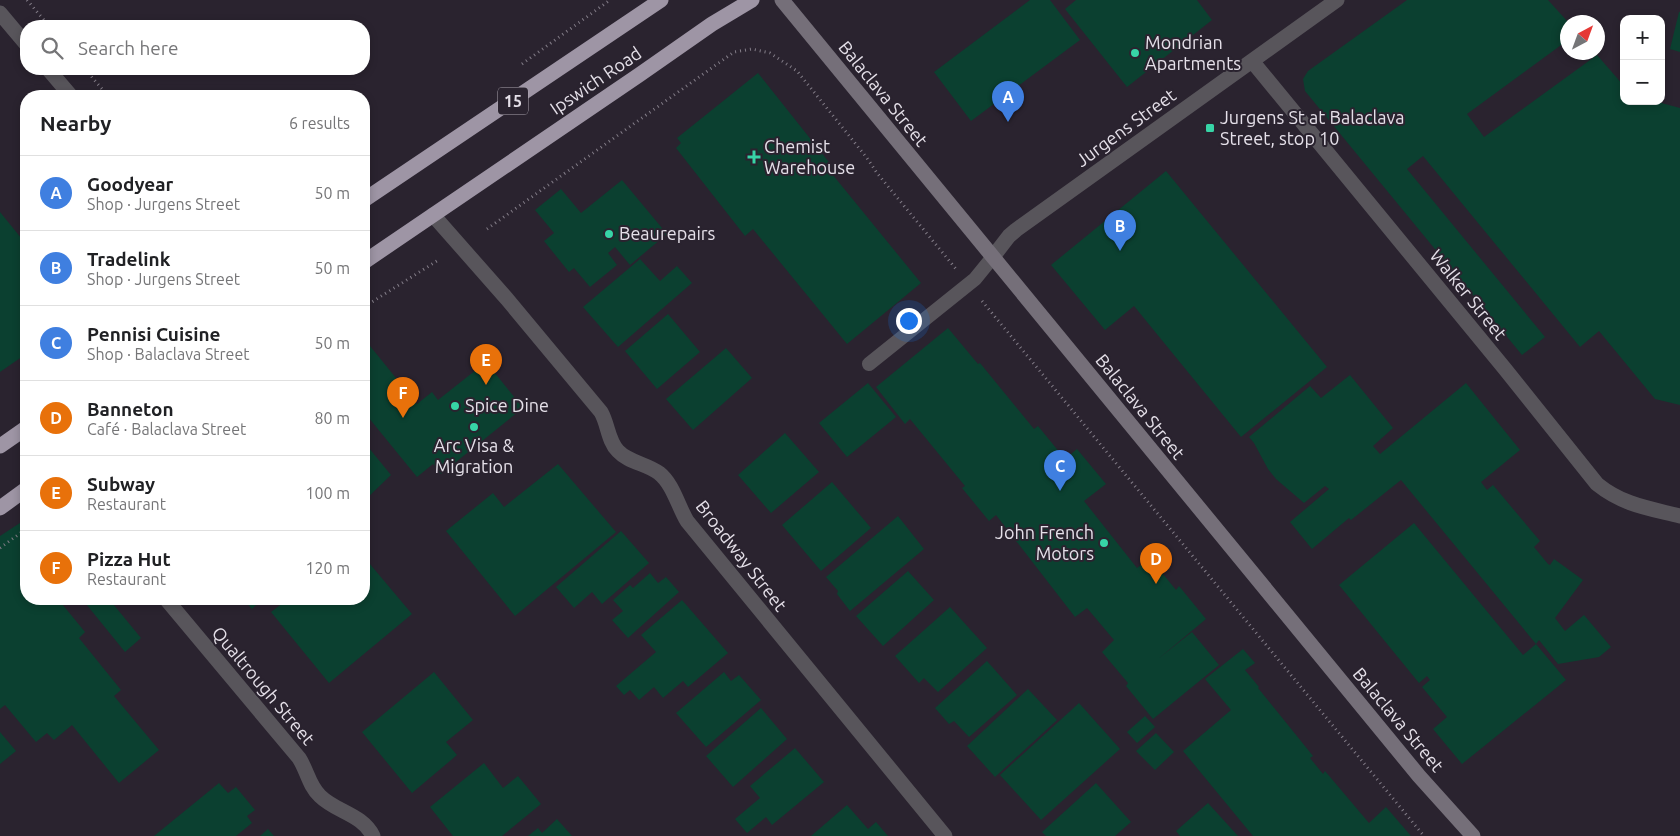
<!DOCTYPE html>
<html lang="en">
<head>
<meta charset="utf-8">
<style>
  :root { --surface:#fff; --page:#f6f6f6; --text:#202124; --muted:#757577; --line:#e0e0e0; --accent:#1a73e8 }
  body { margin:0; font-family:Ubuntu,sans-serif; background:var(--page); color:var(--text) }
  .controls { position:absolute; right:15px; top:15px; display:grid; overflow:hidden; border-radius:10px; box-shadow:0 2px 8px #0003 }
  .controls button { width:45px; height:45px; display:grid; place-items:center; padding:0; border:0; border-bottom:1px solid var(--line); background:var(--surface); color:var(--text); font:25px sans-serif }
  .compass { position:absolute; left:1560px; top:15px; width:45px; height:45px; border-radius:50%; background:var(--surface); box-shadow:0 2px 8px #0003; rotate:41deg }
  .you { position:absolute; left:908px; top:320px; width:18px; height:18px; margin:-12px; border:4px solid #fff; border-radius:50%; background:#1a73e8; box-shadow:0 0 0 8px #1a73e833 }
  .badge { display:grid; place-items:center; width:32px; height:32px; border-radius:50%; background:var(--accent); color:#fff; font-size:16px; font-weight:700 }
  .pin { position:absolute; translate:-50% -41px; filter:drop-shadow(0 1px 2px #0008) }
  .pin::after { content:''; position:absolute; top:26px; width:18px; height:15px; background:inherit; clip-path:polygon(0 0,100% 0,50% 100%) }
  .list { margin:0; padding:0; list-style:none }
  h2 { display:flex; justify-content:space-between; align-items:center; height:65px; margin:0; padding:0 20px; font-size:21px }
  h2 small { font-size:16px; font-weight:400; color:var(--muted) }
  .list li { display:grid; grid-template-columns:32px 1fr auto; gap:15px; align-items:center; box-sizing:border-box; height:75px; padding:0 20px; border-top:1px solid var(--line) }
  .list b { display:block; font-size:19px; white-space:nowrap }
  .list p { margin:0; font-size:16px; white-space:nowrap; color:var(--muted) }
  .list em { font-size:16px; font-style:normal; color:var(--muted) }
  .icon { flex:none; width:28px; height:28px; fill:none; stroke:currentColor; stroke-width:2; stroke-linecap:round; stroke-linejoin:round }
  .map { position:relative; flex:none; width:1680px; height:836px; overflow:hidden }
  .search { position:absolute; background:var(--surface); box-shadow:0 2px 8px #0003; left:20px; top:20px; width:350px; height:55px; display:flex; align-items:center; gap:12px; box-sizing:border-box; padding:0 18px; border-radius:20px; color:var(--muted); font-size:19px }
  .panel { position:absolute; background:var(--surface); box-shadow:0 2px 8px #0003; left:20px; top:90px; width:350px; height:515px; border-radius:20px }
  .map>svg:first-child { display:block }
  .building { fill:#0b4030 }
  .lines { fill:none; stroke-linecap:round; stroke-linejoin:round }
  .path { stroke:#847e89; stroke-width:3; stroke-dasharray:1 4; stroke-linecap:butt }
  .lane { stroke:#58555b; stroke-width:14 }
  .street { stroke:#58555b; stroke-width:15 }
  .secondary { stroke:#756f79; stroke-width:15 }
  .highway { stroke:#9e95a5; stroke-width:15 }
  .poi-dot { fill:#37d4a6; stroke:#2a232f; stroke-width:2 }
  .labels { text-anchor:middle; stroke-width:4; stroke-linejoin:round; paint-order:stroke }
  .shield { fill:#2a232f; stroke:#ada7b1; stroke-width:1 }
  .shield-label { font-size:16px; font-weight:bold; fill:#e5e0e9 }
  .poi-label { font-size:18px; fill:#e5e0e9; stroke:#2a232f; text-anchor:start }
  .street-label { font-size:18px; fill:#e5e0e9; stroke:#2a232f }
</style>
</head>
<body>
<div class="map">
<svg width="1680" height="836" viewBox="0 0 1680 836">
  <rect width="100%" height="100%" fill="#2a232f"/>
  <path class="building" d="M1030 0H1050L1080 40 971 121 934 72Z
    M1076 0H1197L1212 20 1127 87 1065 9Z
    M1407 0H1548L1568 22V40L1467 114 1484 137 1597 55 1624 86V101H1654L1680 108V405L1655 399 1599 331 1580 347 1423 156 1407 169 1545 337 1522 355 1305 91 1303 79 1308 71Z
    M1679 12H1680V52L1670 49Z
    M758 73 832 166 828 169 921 283 847 344 753 229 745 236 676 148 681 143 677 138Z
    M1166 171 1327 367 1241 437 1134 306 1105 330 1051 265Z
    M622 180 667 234 630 265 615 247 608 253 617 265 590 287 574 268 569 272 544 241 554 233 535 210 561 189 581 213Z
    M0 212 26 244V354L0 372Z
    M640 259 660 281 677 266 692 283 618 347 583 307Z
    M668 314 700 352 657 389 625 351Z
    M948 328 978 364 980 363 1034 429 1038 426 1065 459 1077 449 1106 484 1084 501 1137 568 1150 558 1176 590 1179 586 1206 619 1158 659 1192 632 1219 665 1153 719 1126 686 1128 683 1102 652 1114 640 1087 608 1075 617 996 515 989 521 962 488 965 486 910 419 905 424 876 387Z
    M366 341 417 404 432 392 438 400 486 362 523 408 441 474 433 464 417 477 364 412V343Z
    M726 348 752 378 693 430 666 399Z
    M1350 375 1393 428 1373 446 1380 454 1466 383 1520 450 1481 482 1487 490 1493 485 1540 541 1534 547 1548 564 1550 565 1554 559 1583 580 1555 618 1565 631 1584 615 1611 647 1599 657 1558 664 1539 640 1536 644 1401 480 1351 520 1349 518 1312 549 1290 522 1329 489 1325 486 1304 503 1276 479 1268 469 1254 443 1249 437 1310 386 1321 398Z
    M868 383 896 417 847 457 819 423Z
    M785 433 819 472 771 513 738 475Z
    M364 442 391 475 364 501Z
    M558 464 616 532 515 616 446 531 493 493 504 507Z
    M832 482 871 528 821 571 782 525Z
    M898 516 924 549 850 611 837 594 838 591 826 577Z
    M26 519V599H58L85 632 79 638 121 690 114 696 159 750 119 783 72 725 54 740 47 733 36 742 5 705 0 709V536Z
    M1414 523 1523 655 1536 644 1566 680 1462 764 1433 729 1447 717 1422 687 1430 680 1427 676 1419 683 1339 585Z
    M621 531 649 563 602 604 592 592 574 608 556 587Z
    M364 557 412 614 329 683 271 612 288 599H364Z
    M908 571 934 600 883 646 856 616Z
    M650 573 658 583 666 577 679 592 628 638 612 620 623 611 613 600 630 585 633 588Z
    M82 599H109L141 638 125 652Z
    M243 599H262L252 609Z
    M682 600 728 653 688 687 683 681 663 698 654 687 639 700 630 690 624 695 616 686 656 652 641 635Z
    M950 607 987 648 938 692 924 678 919 683 895 656Z
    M1243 649 1255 663 1245 670 1259 687 1258 688 1313 756 1310 758 1323 774 1325 771 1369 823 1386 807 1411 836H1253L1183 751 1231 710 1205 679Z
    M987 661 1017 695 969 737 954 721 949 724 935 708Z
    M434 672 473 720 446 742 457 755 412 793 362 732Z
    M724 672 731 681 739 675 761 700 706 747 676 713Z
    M1028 689 1057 720 995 777 967 746Z
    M1079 703 1120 749 1041 820 1000 775Z
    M761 708 787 739 733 787 706 756Z
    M1145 716 1155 727 1137 743 1127 732Z
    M0 732 16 751 0 764Z
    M1156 733 1174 752 1155 770 1136 751Z
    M795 748 824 782 772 825 766 817 747 833 735 819 760 798 750 786Z
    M484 763 503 788 518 776 541 804 502 836H453L430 807Z
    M219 783 228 793 236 787 255 810 247 816 252 823 236 836H154Z
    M1096 783 1131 822 1115 836H1046L1042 832Z
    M1208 803 1238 836H1180L1176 831Z
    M847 805 868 829 876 822 888 836H811Z
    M557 819 572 836H528L538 828 542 833Z
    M268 829 274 836H260Z"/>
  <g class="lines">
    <path class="path" d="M27 0 49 26
      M522 64 610 0
      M85 69 108 96
      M487 229 734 52 752 49 770 53 797 71 867 158 877 173 956 269
      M982 301 1424 836
      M364 307 440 259
      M0 548 26 529"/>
    <path class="lane" d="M869 364 975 279 992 258"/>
    <path class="street" d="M0 13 26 44
      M1252 61 1505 369 1597 484C1623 505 1648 508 1680 516
      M48 69 71 96
      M433 215 507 299 601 412C608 424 608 441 618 451 628 462 647 464 659 473 673 484 678 506 687 521L945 836
      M992 258 1009 236 1016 230 1337 0
      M166 599 299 758C307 770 309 786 320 796 336 812 362 814 373 836"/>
    <path class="secondary" d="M782 0 1419 776 1473 836"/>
    <path class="highway" d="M364 200 661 0
      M364 262 639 75 712 24 752 0
      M0 446 26 428
      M0 508 26 489"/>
  </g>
  <g class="poi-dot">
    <circle cx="1135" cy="53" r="5"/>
    <rect x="1205" y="123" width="10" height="10" rx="2.5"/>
    <path d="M751.5 149.5h5v5h5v5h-5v5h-5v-5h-5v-5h5z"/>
    <circle cx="609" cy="234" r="5"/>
    <circle cx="455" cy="406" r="5"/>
    <circle cx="474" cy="427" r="5"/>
    <circle cx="1104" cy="543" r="5"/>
  </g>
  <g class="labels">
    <rect class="shield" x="498" y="87.5" width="30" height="27" rx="4"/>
    <g class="shield-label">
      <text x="513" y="107">15</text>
    </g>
    <g class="poi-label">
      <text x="1145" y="49">Mondrian<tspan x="1145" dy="21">Apartments</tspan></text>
      <text x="1220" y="124">Jurgens St at Balaclava<tspan x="1220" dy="21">Street, stop 10</tspan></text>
      <text x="764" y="153">Chemist<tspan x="764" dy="21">Warehouse</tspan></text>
      <text x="619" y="240">Beaurepairs</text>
      <text x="465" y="412">Spice Dine</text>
      <text x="474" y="452" text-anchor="middle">Arc Visa &amp;<tspan x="474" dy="21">Migration</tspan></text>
      <text x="1094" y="539" text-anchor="end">John French<tspan x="1094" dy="21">Motors</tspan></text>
    </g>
    <g class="street-label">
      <text transform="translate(596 81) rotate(-34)" y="6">Ipswich Road</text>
      <text transform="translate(883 94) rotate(51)" y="6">Balaclava Street</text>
      <text transform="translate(1126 128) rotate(-36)" y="6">Jurgens Street</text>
      <text transform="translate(1468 295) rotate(51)" y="6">Walker Street</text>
      <text transform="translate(1140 407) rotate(51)" y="6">Balaclava Street</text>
      <text transform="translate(741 556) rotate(52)" y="6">Broadway Street</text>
      <text transform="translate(263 686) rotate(50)" y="6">Qualtrough Street</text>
      <text transform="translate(1398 720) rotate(50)" y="6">Balaclava Street</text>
    </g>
  </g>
</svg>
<div class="controls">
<button>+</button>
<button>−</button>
</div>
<svg class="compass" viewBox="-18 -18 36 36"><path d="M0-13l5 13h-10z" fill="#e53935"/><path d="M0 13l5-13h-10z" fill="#757577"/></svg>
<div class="you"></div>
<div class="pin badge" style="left:1008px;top:122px;background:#3f7fe0">A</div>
<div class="pin badge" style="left:1120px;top:251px;background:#3f7fe0">B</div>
<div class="pin badge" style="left:1060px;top:491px;background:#3f7fe0">C</div>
<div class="pin badge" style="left:1156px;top:584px;background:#e8710a">D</div>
<div class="pin badge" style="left:486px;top:385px;background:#e8710a">E</div>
<div class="pin badge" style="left:403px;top:418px;background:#e8710a">F</div>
<div class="search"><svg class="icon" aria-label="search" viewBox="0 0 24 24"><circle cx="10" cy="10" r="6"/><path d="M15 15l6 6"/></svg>Search here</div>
<section class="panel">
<h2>Nearby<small>6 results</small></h2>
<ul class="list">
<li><span class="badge" style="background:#3f7fe0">A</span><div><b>Goodyear</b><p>Shop · Jurgens Street</p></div><em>50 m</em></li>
<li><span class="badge" style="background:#3f7fe0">B</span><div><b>Tradelink</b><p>Shop · Jurgens Street</p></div><em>50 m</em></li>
<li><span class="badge" style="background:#3f7fe0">C</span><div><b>Pennisi Cuisine</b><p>Shop · Balaclava Street</p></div><em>50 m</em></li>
<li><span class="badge" style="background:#e8710a">D</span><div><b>Banneton</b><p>Café · Balaclava Street</p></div><em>80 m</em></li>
<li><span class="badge" style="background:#e8710a">E</span><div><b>Subway</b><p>Restaurant</p></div><em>100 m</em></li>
<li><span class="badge" style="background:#e8710a">F</span><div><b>Pizza Hut</b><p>Restaurant</p></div><em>120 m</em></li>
</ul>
</section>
</div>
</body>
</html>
